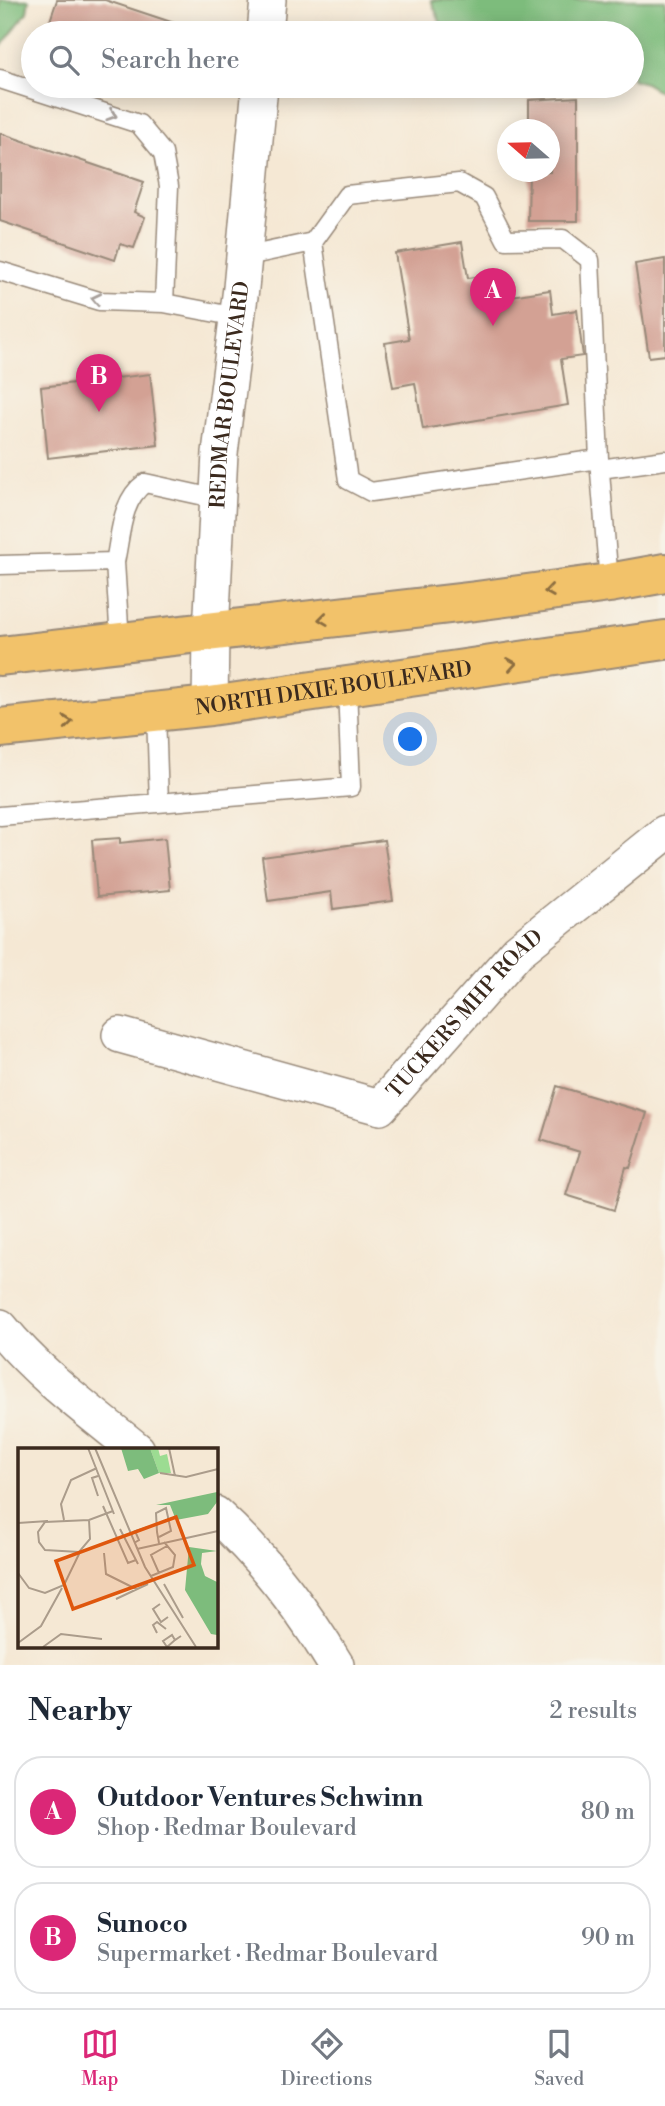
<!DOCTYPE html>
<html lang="en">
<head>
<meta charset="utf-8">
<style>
  :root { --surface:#fff; --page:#f2f2f3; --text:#1f2937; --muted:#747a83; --line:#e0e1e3; --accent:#db2777 }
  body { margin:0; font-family:"Libre Bodoni",serif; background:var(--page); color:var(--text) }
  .compass { position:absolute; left:497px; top:119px; width:63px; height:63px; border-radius:50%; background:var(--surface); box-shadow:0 4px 18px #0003; rotate:290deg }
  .you { position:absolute; left:411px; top:740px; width:24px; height:24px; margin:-18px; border:5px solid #fff; border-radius:50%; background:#1a73e8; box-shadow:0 0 0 10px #1a73e833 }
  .badge { display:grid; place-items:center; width:46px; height:46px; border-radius:50%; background:var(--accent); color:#fff; font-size:23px; font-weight:700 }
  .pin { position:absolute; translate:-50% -58px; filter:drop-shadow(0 2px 4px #0008) }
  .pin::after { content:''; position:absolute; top:37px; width:24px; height:21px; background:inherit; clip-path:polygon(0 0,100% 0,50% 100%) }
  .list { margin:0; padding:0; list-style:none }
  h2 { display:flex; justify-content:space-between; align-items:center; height:91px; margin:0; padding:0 28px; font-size:30px }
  h2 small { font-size:23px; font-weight:400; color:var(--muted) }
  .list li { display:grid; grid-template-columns:46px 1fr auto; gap:21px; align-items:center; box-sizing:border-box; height:112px; margin:0 14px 14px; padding:0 14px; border:2px solid var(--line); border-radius:28px }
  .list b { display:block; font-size:26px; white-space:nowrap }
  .list p { margin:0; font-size:23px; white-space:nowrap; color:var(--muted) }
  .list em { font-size:23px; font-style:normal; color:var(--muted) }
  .icon { flex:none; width:38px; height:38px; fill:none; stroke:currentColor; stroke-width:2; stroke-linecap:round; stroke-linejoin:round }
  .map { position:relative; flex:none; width:665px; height:1665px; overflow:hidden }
  .search { position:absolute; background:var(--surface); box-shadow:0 4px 18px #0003; left:21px; right:21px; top:21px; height:77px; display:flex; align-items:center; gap:18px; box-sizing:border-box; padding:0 24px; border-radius:38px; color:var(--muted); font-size:26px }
  .sheet { height:343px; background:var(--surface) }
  nav { display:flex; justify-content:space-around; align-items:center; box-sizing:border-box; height:98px; border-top:2px solid var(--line); background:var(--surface); font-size:19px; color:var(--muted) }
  nav a { display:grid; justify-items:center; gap:4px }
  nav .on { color:var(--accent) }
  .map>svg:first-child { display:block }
  .forest { fill:#7dbc7c; stroke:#5c734d; stroke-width:2 }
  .building { fill:#d3a194 }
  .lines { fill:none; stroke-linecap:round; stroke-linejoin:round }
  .service-casing { stroke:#988979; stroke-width:21 }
  .minor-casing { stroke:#988979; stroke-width:38 }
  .trunk-casing { stroke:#988979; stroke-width:42 }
  .service { stroke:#fff; stroke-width:18 }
  .minor { stroke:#fff; stroke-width:35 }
  .trunk { stroke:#f2c26a; stroke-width:38 }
  .oneway { stroke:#a79f9a }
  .oneway2 { stroke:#8d6e40 }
  .labels { text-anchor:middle; stroke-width:5; stroke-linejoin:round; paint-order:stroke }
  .street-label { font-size:21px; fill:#3b2a1e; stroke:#f7f3e8 }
  .inset-road { fill:none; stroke:#ab9c8b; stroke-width:2 }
  .view { fill:#df570d; fill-opacity:0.15; stroke:#df570d; stroke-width:3.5 }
  .inset-edge { fill:none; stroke:#3b2a1e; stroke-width:3.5 }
</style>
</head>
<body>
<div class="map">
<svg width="665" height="1665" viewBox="0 0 665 1665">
  <rect width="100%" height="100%" fill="#f7f3e8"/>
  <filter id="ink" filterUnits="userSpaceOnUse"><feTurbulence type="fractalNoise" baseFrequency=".0143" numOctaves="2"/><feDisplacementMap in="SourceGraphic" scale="14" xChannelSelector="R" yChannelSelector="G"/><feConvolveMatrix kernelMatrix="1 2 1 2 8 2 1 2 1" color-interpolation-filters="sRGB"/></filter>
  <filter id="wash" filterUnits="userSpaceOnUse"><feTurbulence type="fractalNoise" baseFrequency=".00686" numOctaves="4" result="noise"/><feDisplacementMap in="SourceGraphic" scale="28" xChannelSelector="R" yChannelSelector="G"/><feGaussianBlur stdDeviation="1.57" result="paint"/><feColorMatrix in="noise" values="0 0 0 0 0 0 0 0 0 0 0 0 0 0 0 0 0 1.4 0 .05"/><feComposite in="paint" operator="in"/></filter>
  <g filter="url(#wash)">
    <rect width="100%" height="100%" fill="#f5e8d4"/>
    <path class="forest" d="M0 0H29L27 12 0 48Z
      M431 0H665V95L645 83 632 79V33H462L441 24Z"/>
    <g id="blocks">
      <path class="building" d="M57 0H105L189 28 188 33H46Z
        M578 97V221H528L529 172H550V130H529V100Z
        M0 133 144 182 134 212 145 217 134 248 120 244 115 260 0 221Z
        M462 242 468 278 475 277 480 301 550 290 553 314 577 310 583 356 561 359 568 405 423 429 415 383 393 387 385 343 409 339 395 253Z
        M665 259V355L649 357 635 264Z
        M150 374 158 445 48 458 41 387Z
        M120 838V843L165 838 170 890 97 897 92 840Z
        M384 840 393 901 333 909 331 892 268 901 262 857Z
        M557 1086 647 1113 630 1168 626 1167 614 1210 566 1195 580 1152 541 1140Z"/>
    </g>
  </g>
  <g filter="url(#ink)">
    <use href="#blocks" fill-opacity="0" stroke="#988979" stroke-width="2"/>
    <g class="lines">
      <g class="service-casing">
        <path id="service" d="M0 79 139 124 163 153 169 186 164 303
          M313 242 348 480 371 492 599 459
          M243 257 313 242 347 195 459 183 484 197 506 240 563 239 590 260 599 459 609 583
          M0 271 99 301 164 303 237 317
          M600 469 665 460
          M115 562C121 534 121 500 145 483L218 499
          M0 565 115 562 120 642
          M156 713 159 803
          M0 816 351 787 347 687"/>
      </g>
      <g class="minor-casing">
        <g id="minor">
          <path d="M265 33 268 0"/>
          <path id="s1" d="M210 706 211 633 220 453 241 288 260 86"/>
          <path id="s2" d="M120 1035 380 1107 518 951 665 833"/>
          <path d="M0 1327C39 1375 89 1411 137 1450"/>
          <path d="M215 1514C263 1557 303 1610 336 1665"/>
        </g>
      </g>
      <g class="trunk-casing">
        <g id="trunk">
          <path d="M0 656 476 601 609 583 665 573"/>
          <path id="s3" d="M0 728 210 706 665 640"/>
        </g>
      </g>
      <use href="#service" class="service"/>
      <use href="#minor" class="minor"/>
      <use href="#trunk" class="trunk"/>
    </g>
    <defs><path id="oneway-chevron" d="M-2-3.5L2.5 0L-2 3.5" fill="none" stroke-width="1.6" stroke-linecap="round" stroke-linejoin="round" transform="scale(1.75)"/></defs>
    <g class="oneway">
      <use href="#oneway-chevron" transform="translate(112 115) rotate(18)"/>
      <use href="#oneway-chevron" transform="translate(96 299) rotate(-168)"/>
    </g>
    <g class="oneway2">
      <use href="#oneway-chevron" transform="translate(549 591) rotate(172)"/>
      <use href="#oneway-chevron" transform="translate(323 619) rotate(173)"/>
      <use href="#oneway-chevron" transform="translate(512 664) rotate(-9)"/>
      <use href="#oneway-chevron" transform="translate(68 722) rotate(-6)"/>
    </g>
  </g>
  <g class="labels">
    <g class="street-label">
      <text dy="7" stroke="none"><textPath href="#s1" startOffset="312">REDMAR BOULEVARD</textPath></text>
      <text dy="7" stroke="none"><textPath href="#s3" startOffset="336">NORTH DIXIE BOULEVARD</textPath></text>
      <text dy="7" stroke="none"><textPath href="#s2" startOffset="396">TUCKERS MHP ROAD</textPath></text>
    </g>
  </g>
  <g transform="translate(18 1448)">
    <rect width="200" height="200" fill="#f5e8d4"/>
    <path d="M132 0H140L142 8 149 6 153 25H141Z" fill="#9cdc92"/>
    <path d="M103 0H132L141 25 126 31 120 21 110 23ZM199 44V54L190 66 158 72 152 57H138ZM171 99 199 103 184 105 183 116 187 128 199 134V187L193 186 167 142Z" fill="#7dbc7c"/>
    <path class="inset-road" d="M70 0 96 66M77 0 127 119 178 199M151 0 157 28M142 25 168 29 200 21M80 28 74 30 80 48M85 58 110 115 118 112M46 72 43 56 53 32 79 20M71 72 72 91 61 104 27 102 21 94 20 84 27 74 71 72 95 63M0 75 30 73M102 81 120 116M141 89 153 83 148 60 138 65 139 84 141 95M116 95 121 92 117 83 130 79M119 101 200 83M86 105 88 126 118 141M0 125 11 140 27 145 46 137 62 104M141 125 133 107 149 98M133 128 155 119 157 107 146 94M146 136 165 170M98 151 130 136M142 156 135 161 143 174 150 169M139 185 135 177 139 174 148 181M157 192 149 199 145 193 154 187 157 192 163 188M0 195 23 178 44 140M25 199 43 186 84 191"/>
    <path class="view" d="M158 69 176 117 55 161 38 113Z"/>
    <rect width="200" height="200" class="inset-edge"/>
  </g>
</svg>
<svg class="compass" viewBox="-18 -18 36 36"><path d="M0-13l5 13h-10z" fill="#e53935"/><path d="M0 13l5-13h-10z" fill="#747a83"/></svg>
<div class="you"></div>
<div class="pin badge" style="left:493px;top:326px">A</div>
<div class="pin badge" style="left:99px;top:412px">B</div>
<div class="search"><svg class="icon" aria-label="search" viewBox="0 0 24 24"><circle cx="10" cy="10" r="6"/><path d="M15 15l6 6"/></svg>Search here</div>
</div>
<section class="sheet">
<h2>Nearby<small>2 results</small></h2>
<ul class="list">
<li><span class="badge">A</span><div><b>Outdoor Ventures Schwinn</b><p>Shop · Redmar Boulevard</p></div><em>80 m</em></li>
<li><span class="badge">B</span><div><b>Sunoco</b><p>Supermarket · Redmar Boulevard</p></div><em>90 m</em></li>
</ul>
</section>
<nav>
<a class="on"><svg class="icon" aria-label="map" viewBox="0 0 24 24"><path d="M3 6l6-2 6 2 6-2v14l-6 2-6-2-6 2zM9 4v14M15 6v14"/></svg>Map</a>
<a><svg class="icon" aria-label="directions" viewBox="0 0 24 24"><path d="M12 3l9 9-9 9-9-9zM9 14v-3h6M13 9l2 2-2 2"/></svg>Directions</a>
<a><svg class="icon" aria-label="saved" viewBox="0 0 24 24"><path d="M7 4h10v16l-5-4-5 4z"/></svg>Saved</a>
</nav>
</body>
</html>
